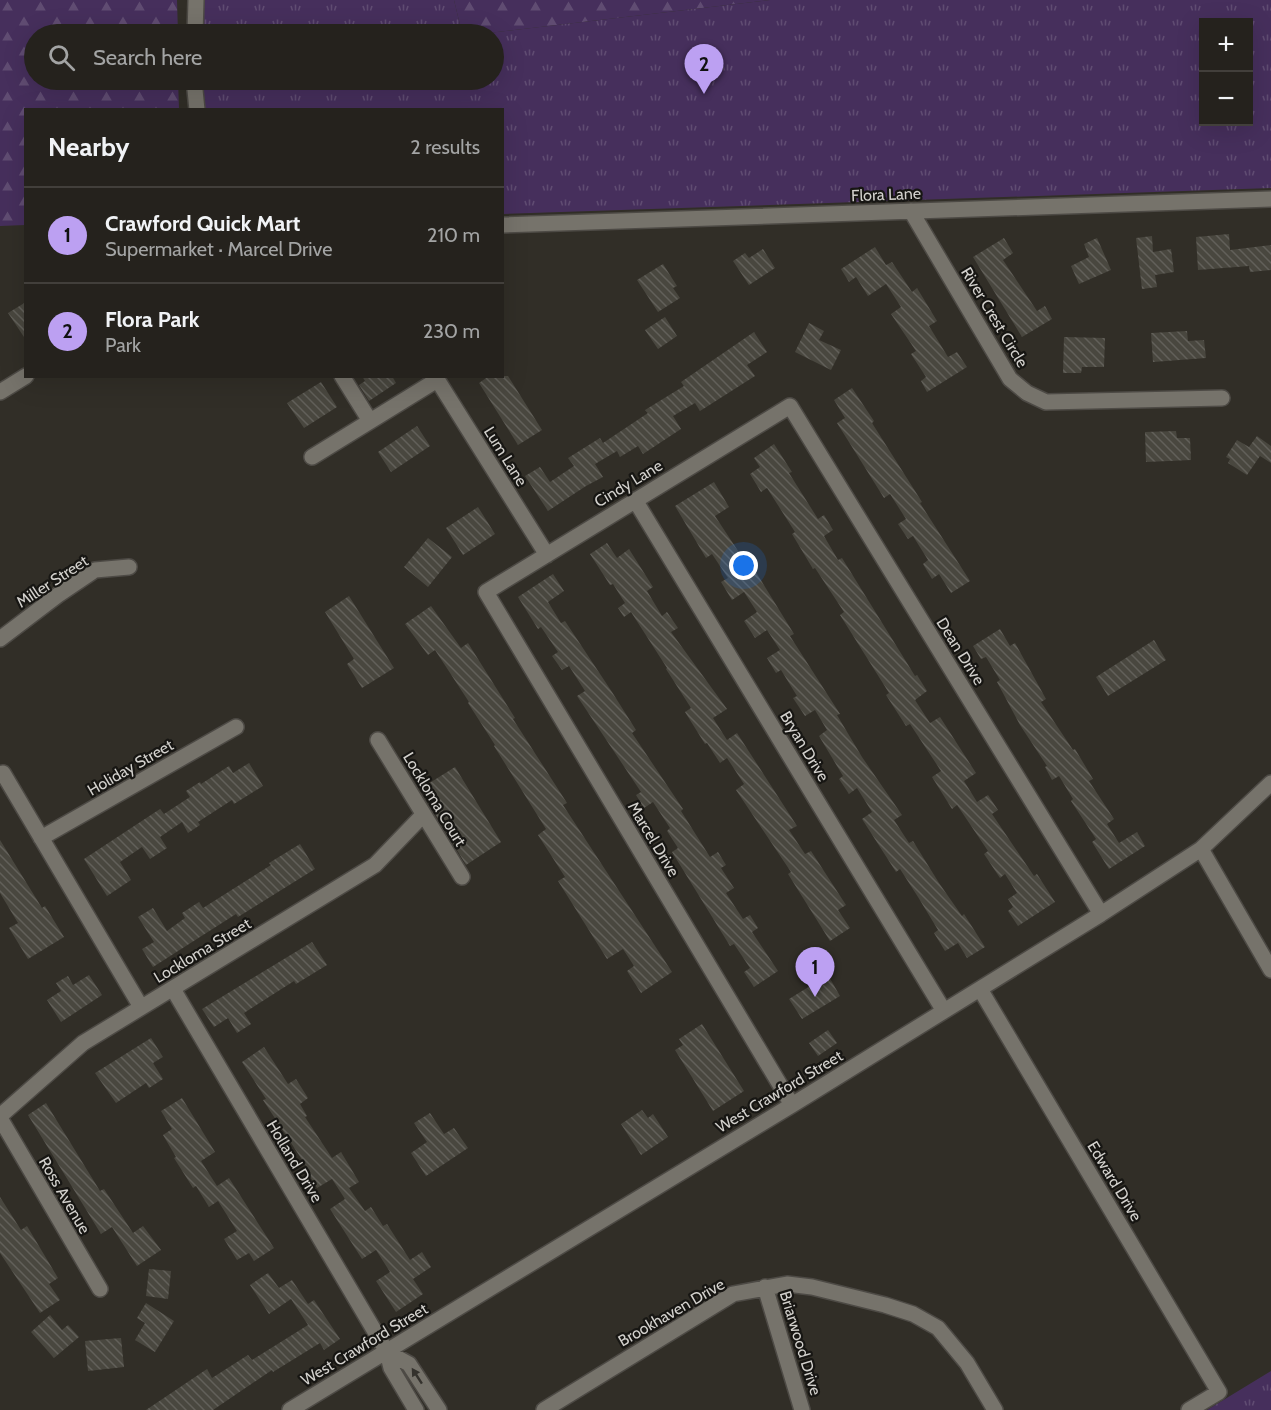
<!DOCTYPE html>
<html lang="en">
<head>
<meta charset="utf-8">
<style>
  :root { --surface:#25221d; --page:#312f2a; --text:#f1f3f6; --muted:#a3a4a4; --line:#423f3b; --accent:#bca0f2 }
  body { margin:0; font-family:Cabin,sans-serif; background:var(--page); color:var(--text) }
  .controls { position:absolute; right:18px; top:18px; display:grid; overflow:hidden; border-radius:0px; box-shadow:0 6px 24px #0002 }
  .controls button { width:54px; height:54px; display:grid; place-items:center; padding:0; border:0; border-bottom:2px solid var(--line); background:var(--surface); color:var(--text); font:30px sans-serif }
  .you { position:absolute; left:744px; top:566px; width:21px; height:21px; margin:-15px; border:4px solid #fff; border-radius:50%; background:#1a73e8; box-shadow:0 0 0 9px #1a73e833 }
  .badge { display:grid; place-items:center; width:39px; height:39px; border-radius:50%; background:var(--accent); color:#111; font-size:20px; font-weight:700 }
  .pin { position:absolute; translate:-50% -50px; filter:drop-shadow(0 2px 3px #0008) }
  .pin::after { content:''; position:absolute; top:32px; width:21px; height:18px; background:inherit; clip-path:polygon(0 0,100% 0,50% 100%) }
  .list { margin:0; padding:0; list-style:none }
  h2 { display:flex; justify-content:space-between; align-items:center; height:78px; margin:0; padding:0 24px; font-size:26px }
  h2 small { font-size:20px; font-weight:400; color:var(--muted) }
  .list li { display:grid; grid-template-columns:39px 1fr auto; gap:18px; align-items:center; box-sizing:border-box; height:96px; padding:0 24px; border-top:2px solid var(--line) }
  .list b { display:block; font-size:22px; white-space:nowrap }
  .list p { margin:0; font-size:20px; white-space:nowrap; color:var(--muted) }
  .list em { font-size:20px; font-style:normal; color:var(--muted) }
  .icon { flex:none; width:33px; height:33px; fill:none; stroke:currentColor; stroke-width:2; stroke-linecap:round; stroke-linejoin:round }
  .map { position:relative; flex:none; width:1271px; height:1410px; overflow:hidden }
  .search { position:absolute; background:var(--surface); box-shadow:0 6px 24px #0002; left:24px; top:24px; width:480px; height:66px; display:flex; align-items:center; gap:15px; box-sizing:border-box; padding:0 21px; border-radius:33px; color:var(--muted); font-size:22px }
  .panel { position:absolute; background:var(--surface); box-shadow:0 6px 24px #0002; left:24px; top:108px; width:480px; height:270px; border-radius:0px }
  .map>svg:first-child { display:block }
  .forest { fill:url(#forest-firs) }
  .park { fill:url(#park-tufts); fill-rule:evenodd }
  .building { fill:url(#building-back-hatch) }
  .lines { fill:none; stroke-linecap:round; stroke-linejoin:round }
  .minor-casing { stroke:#4d4a45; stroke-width:18 }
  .minor { stroke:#76736b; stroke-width:15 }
  .oneway { fill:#34322d }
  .labels { text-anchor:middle; stroke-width:4.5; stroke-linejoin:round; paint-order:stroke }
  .street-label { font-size:16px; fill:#d3d1cd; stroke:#171613 }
</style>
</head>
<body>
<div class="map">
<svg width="1271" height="1410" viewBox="0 0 1271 1410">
  <defs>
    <pattern id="forest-firs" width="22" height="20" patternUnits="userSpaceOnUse" patternTransform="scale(1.5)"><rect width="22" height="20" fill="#462f5c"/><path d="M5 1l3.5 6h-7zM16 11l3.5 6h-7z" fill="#604c72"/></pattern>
    <pattern id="park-tufts" width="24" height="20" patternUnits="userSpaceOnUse" patternTransform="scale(1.5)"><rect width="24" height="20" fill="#462f5c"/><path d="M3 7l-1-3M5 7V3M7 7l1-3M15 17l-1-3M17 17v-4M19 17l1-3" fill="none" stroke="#604c72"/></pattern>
    <pattern id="building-back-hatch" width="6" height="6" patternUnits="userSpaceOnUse" patternTransform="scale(1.5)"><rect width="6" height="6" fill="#49473f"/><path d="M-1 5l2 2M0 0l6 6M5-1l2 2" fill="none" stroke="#62605a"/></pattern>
  </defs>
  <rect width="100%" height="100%" fill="#312e27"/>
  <path class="forest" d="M0 0H177L178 34H34V80H178L179 109 26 110 25 225 0 226Z
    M454 0H770L480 34H475L460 25Z"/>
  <path class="park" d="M203 0H454L460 25 475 34H202Z
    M770 0H1271V188L503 214 502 110 205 109 203 80H494V34H480ZM1248 22V122H1204V22Z
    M1271 1371V1410H1207Z"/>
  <path class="building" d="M1229 234 1230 250 1271 245V270L1250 272 1249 266 1198 270 1196 237Z
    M1152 236 1153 252 1171 249 1174 272 1155 275 1157 287 1142 289 1136 238Z
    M1004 238 1013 253 1003 260 1037 311 1045 306 1052 319 1022 337 973 257Z
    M1097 238 1111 270 1079 284 1071 266 1089 257 1084 244Z
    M875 247 886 265 892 262 912 292 917 288 937 321 929 326 948 357 957 352 967 367 927 392 921 381 926 377 911 354 916 351 891 314 901 307 886 284 868 296 856 277 849 282 841 269Z
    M763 249 775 268 749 285 733 261 745 253 749 258Z
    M663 264 677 286 673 288 680 298 658 312 637 280Z
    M26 302V340L8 313Z
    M665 317 677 336 658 349 645 330Z
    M809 323 824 331 819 340 841 350 831 370 795 352Z
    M1187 331 1188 341 1204 340 1206 358 1153 362 1151 333Z
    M754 332 767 352 747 365 755 376 700 411 695 403 673 416 681 429 643 454 638 446 620 457 617 451 595 464 603 477 586 486 548 511 525 476 540 467 550 482 574 466 568 458 600 438 603 443 648 413 645 410 684 386 681 382Z
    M1064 337 1105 338 1104 367H1082L1081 373H1063Z
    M362 376H392L396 383 369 401 359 385 365 381Z
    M489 376H508L542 430 518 445 479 383Z
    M321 382 337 407 304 428 287 403Z
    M852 388 874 421 872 423 922 502 920 503 970 581 951 593 939 574 932 579 923 564 928 560 913 536 908 539 898 524 906 519 890 494 884 498 837 423 845 418 834 400Z
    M417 426 430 446 391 472 378 452Z
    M1176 431 1177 438H1190L1191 460 1146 462 1145 432Z
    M1257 436 1271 446V463L1260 456 1247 475 1228 463 1230 459 1226 457 1237 440 1249 447Z
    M774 444 792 472 789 473 818 519 824 515 833 530 824 536 838 560 842 558 915 676 917 675 927 691 915 700 930 723 940 717 976 773 964 781 977 802 988 795 998 810 992 814 1034 876 1037 874 1055 902 1018 926 1008 911 1013 907 1008 899 1017 893 1005 874 1000 878 984 854 988 851 957 805 952 809 932 777 941 771 910 724 906 726 886 695 889 693 840 615 844 612 815 568 813 569 792 534 795 532 767 488 761 492 750 474 760 467 754 458Z
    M714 482 729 507 715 516 748 566 751 564 794 634 790 636 840 714 837 715 862 757 902 815 894 820 909 843 913 841 939 883 962 916 964 914 985 947 967 958 958 943 945 951 934 933 938 930 918 897 900 869 896 872 862 819 872 812 857 788 849 794 839 779 843 776 819 736 827 730 815 710 805 716 793 698 797 696 781 670 776 673 767 658 780 650 767 630 755 638 744 621 757 612 744 592 732 600 721 582 728 578 712 554 706 558 675 506Z
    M478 507 495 534 463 555 446 528Z
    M428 538 452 557 428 587 404 567Z
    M607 543 617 558 629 549 653 587 647 591 662 616 667 612 678 628 671 632 727 709 713 718 727 740 737 733 797 826 789 830 805 854 811 851 846 905 838 910 850 928 830 941 788 874 791 872 736 790 744 784 727 758 720 763 707 743 705 744 685 712 691 708 666 669 667 668 631 612 624 617 618 608 625 603 613 584 610 585 590 554Z
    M553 574 564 591 548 602 561 623 565 621 612 692 636 730 632 733 683 809 681 811 710 857 718 852 726 865 721 868 734 888 726 893 743 919 750 915 758 928 752 932 778 971 754 987 744 972 750 968 734 944 730 946 672 852 678 848 667 831 670 828 653 802 644 808 636 795 641 792 577 696 585 691 569 666 562 670 552 656 558 652 541 627 538 629 518 597Z
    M349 596 394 668 362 688 347 664 354 659 325 612Z
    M431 606 461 648 468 643 515 718 513 719 567 803 563 805 672 972 641 993 627 971 634 966 623 949 607 959 558 881 565 877 538 835 546 829 494 746 495 745 468 703 469 702 435 650 428 655 405 624Z
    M1000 629 1010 646 1015 643 1046 699 1041 702 1073 750 1075 749 1093 779 1089 781 1114 819 1107 824 1119 843 1137 832 1145 846 1109 869 1092 842 1096 839 1071 801 1073 799 1059 776 1052 780 1045 767 1047 766 1020 725 997 682 1000 680 986 657 981 659 973 646Z
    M1154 640 1166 660 1108 696 1096 677Z
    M249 763 263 786 234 804 232 800 198 822 200 825 188 833 182 822 160 837 167 848 150 859 142 847 120 862 131 880 107 896 84 859 160 809 164 814 190 797 186 791 200 782 201 784 229 766 233 773Z
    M455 767 501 842 466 865 420 789Z
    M0 840 42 908 45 906 64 937 28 959 9 928 18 923 0 893Z
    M300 844 315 869 238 917 236 914 153 967 142 949 154 942 138 917 153 908 167 931 185 918 182 913 199 902 203 908 271 865 269 863Z
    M312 942 327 965 296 984 294 981 244 1013 251 1024 237 1033 228 1018 214 1027 202 1009Z
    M89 975 102 995 61 1022 47 1000 61 991 56 983 68 976 73 985Z
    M828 975 840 996 802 1019 789 999Z
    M702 1024 744 1091 713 1111 675 1050 683 1045 679 1039Z
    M828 1030 837 1043 818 1056 809 1043Z
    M151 1038 163 1057 153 1063 163 1079 149 1088 146 1083 116 1103 95 1073Z
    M264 1047 288 1084 296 1079 308 1098 300 1104 307 1116 305 1117 332 1158 341 1152 359 1182 349 1188 365 1211 371 1207 383 1226 387 1224 410 1260 422 1252 431 1267 413 1279 423 1294 396 1312 376 1281 390 1272 376 1250 362 1259 330 1209 345 1199 332 1179 317 1188 308 1173 310 1172 263 1100 266 1099 242 1062Z
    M182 1098 215 1152 201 1161 217 1186 229 1178 274 1248 254 1261 249 1253 237 1260 224 1239 237 1231 218 1201 209 1207 196 1186 193 1188 174 1158 176 1157 163 1135 172 1129 161 1111Z
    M46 1103 100 1191 104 1189 133 1233 143 1226 161 1250 137 1266 112 1227 101 1234 28 1115Z
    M642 1110 648 1118 653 1114 668 1137 641 1155 621 1124Z
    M430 1113 444 1134 454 1128 468 1148 426 1176 411 1153 427 1142 414 1123Z
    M0 1197 21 1230 27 1226 58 1278 49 1284 60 1300 40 1313 0 1253Z
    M149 1269 171 1271 168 1299 146 1296Z
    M268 1273 279 1288 292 1280 308 1304 314 1300 340 1339 324 1350 320 1343 273 1372 272 1370 213 1410H146L207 1369 212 1378 248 1355 252 1360 308 1325 291 1299 269 1314 250 1285Z
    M146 1303 174 1321 155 1352 135 1340 145 1323 137 1318Z
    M50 1315 62 1330 68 1325 79 1337 54 1358 31 1332Z
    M121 1338 124 1367 88 1371 85 1341Z"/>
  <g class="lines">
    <g class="minor-casing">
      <path id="minor" d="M195 34 196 0
        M194 80 197 110
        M911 211 1010 379 1027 393 1046 402 1222 398
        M502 225 1271 199
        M342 376 370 421
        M435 376 547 555
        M0 392 26 376
        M312 457 437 380
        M635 500 944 1011
        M0 639 58 595 95 570 129 567
        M378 740 462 877
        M3 773 141 1007
        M41 838 236 727
        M1201 849 1271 970
        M173 989 387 1352 391 1368 416 1410
        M980 989 1219 1392 1189 1410
        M792 1105 486 592 790 406 1101 914
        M0 1116 83 1043 375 865 423 815
        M0 1118 100 1289
        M765 1287 802 1410
        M387 1352 409 1364 439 1410
        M290 1410 792 1105 1101 914 1201 849 1271 783
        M544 1410 733 1294 787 1284 812 1287 885 1305 913 1314 938 1328 967 1363 995 1410"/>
    </g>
    <use href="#minor" class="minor"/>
  </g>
  <defs><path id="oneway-solid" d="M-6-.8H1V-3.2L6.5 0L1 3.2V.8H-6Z" transform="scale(1.5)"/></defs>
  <use class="oneway" href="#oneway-solid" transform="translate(417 1376) rotate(-123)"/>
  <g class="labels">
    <g class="street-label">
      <text transform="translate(886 194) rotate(-2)" y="6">Flora Lane</text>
      <text transform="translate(995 317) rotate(59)" y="6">River Crest Circle</text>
      <text transform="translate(506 456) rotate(58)" y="6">Lum Lane</text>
      <text transform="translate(628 483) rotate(-31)" y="6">Cindy Lane</text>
      <text transform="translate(52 581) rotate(-33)" y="6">Miller Street</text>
      <text transform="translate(961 651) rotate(58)" y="6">Dean Drive</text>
      <text transform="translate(805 746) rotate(59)" y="6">Bryan Drive</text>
      <text transform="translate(130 767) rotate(-30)" y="6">Holiday Street</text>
      <text transform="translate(435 799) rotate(59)" y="6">Lockloma Court</text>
      <text transform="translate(654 839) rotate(59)" y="6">Marcel Drive</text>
      <text transform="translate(202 950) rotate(-31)" y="6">Lockloma Street</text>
      <text transform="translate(779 1091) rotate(-31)" y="6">West Crawford Street</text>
      <text transform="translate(295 1161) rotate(59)" y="6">Holland Drive</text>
      <text transform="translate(1115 1181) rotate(59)" y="6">Edward Drive</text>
      <text transform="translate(65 1195) rotate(60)" y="6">Ross Avenue</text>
      <text transform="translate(671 1312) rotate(-30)" y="6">Brookhaven Drive</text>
      <text transform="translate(801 1343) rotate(73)" y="6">Briarwood Drive</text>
      <text transform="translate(364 1344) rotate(-31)" y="6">West Crawford Street</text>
    </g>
  </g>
</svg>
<div class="controls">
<button>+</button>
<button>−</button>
</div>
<div class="you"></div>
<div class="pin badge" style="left:815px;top:997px">1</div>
<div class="pin badge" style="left:704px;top:94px">2</div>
<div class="search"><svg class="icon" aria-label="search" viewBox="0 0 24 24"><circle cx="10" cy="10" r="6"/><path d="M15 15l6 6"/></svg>Search here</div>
<section class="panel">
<h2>Nearby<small>2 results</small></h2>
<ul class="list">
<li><span class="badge">1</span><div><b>Crawford Quick Mart</b><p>Supermarket · Marcel Drive</p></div><em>210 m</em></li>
<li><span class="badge">2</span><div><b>Flora Park</b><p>Park</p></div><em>230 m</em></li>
</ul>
</section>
</div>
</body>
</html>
